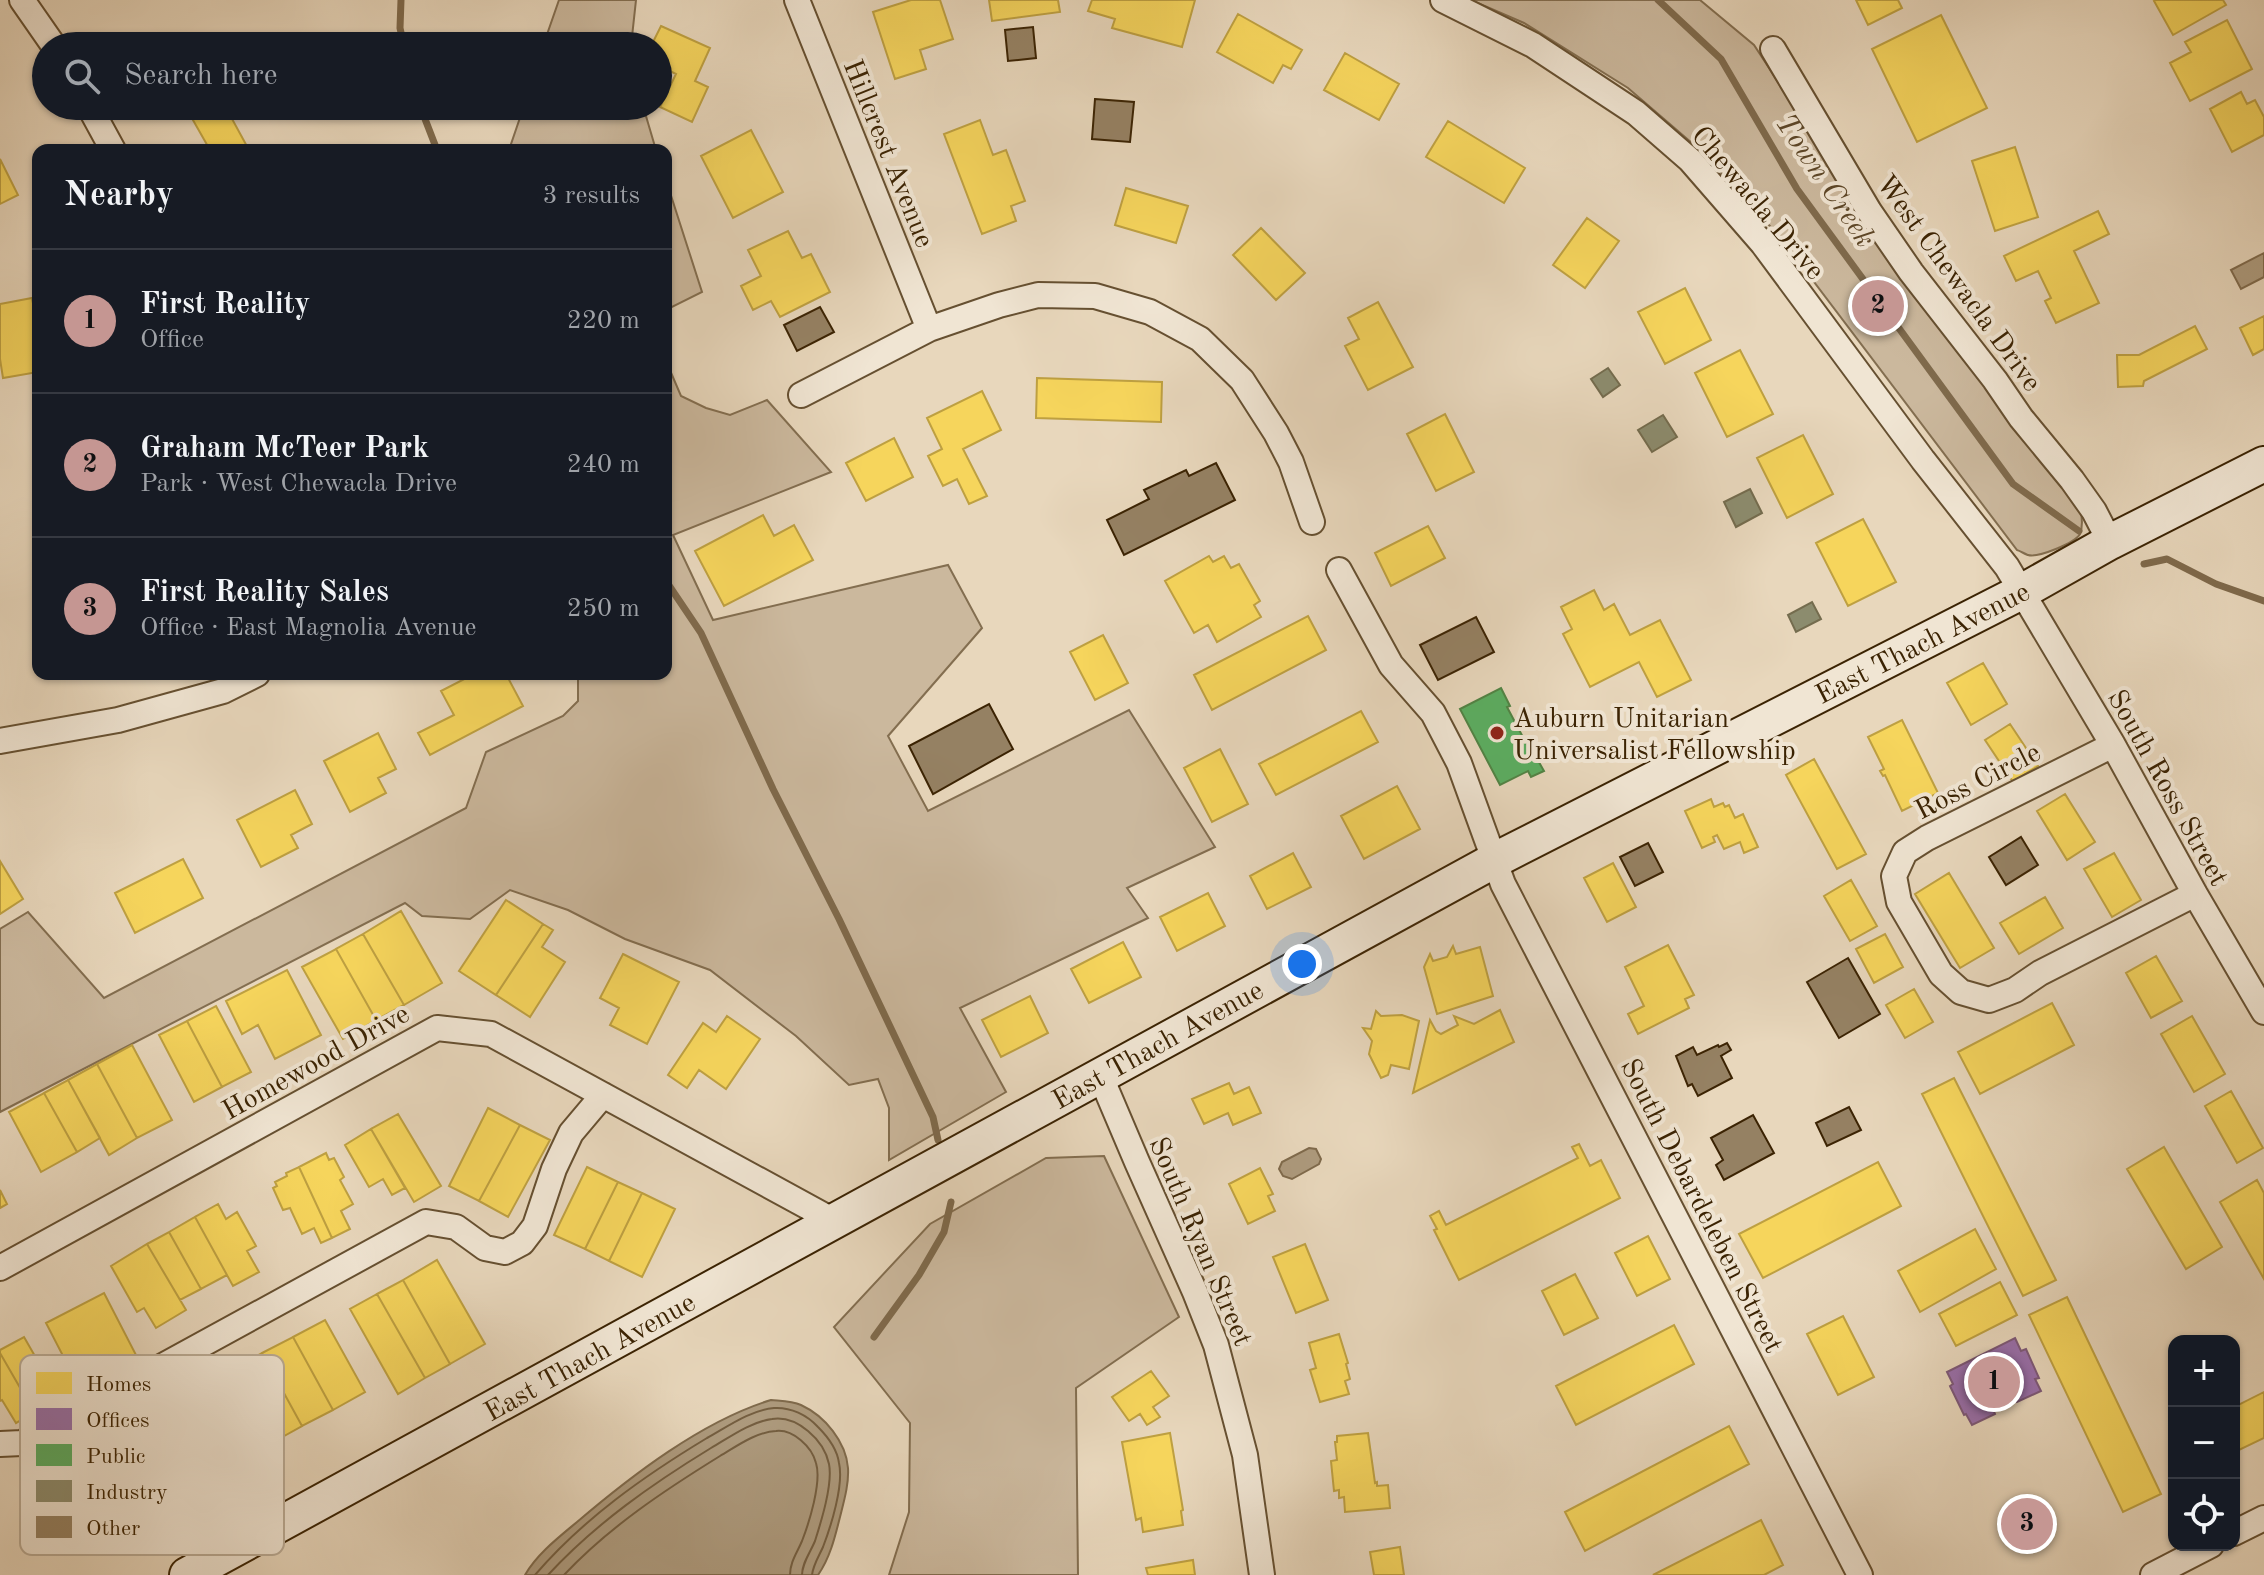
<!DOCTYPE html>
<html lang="en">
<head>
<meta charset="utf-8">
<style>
  :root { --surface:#171b24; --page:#20242c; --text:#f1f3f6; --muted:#9ea1a6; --line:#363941; --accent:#c59692 }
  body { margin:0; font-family:"Old Standard TT",serif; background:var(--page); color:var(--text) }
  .controls { position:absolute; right:24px; bottom:24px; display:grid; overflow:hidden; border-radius:16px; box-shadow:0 2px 6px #0004 }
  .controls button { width:72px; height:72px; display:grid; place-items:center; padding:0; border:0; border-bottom:2px solid var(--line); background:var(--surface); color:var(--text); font:40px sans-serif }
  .you { position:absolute; left:1302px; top:964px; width:28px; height:28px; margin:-20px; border:6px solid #fff; border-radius:50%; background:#1a73e8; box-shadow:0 0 0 12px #1a73e833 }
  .badge { display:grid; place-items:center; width:52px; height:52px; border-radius:50%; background:var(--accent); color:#111; font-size:26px; font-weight:700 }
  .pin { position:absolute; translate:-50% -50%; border:4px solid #fff; box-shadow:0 2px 8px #0006 }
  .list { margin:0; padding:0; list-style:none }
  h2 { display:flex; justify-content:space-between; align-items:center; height:104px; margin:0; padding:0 32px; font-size:34px }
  h2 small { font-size:26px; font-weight:400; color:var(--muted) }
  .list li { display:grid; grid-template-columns:52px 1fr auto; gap:24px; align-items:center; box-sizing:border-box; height:144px; padding:0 32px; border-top:2px solid var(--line) }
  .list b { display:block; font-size:30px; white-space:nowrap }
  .list p { margin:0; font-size:26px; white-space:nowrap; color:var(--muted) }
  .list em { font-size:26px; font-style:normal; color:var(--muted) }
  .icon { flex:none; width:44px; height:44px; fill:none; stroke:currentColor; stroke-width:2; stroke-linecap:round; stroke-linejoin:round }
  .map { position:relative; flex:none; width:2264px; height:1575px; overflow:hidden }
  .search { position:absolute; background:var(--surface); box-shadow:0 2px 6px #0004; left:32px; top:32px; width:640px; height:88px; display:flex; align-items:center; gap:20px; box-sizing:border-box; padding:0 28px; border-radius:44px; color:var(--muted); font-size:30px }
  .panel { position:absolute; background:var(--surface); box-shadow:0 2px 6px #0004; left:32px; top:144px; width:640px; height:536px; border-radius:16px }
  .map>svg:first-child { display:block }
  .green { fill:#cbb89d; stroke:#836e50; stroke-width:2 }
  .water { fill:#ad9a7d; stroke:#7f6a4c; stroke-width:2 }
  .homes { fill:#f6d55c; stroke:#bea041; stroke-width:2 }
  .offices { fill:#9970ab; stroke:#7d5979; stroke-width:2 }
  .public { fill:#5aae61; stroke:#518445; stroke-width:2 }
  .industry { fill:#8c8c6e; stroke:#746c4e; stroke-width:2 }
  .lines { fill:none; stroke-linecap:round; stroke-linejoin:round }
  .shore { stroke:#745e40; stroke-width:2 }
  .stream { stroke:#7f6a4c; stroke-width:7 }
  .building { fill:#958163; stroke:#3b2303; stroke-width:2 }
  .street-casing { stroke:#665031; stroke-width:28 }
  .secondary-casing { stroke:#3b2303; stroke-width:38 }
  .street { stroke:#f0e5d3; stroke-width:24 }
  .secondary { stroke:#f0e5d3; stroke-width:34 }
  .poi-dot { fill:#8f2418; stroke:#f0e5d3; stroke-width:3 }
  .labels { text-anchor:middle; stroke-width:8; stroke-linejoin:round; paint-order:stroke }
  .street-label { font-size:28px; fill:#3b2303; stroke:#f0e5d3 }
  .poi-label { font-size:28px; fill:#3b2303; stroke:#f0e5d3; text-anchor:start }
  .water-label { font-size:30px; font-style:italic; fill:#5d4728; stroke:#f0e5d3 }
  .key { fill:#f0e5d3; stroke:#baab95; stroke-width:2 }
  .key-label { font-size:22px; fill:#3b2303 }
</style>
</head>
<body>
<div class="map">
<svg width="2264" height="1575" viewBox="0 0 2264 1575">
  <rect width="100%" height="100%" fill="#e8d7bc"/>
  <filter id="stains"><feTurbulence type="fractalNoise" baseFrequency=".0025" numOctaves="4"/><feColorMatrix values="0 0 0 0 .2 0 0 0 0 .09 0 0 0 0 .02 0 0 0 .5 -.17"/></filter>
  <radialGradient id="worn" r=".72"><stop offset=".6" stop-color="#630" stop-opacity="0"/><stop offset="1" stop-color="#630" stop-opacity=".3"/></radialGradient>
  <path class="green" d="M559 0H636L631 46H543Z
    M1471 0H1700L1754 45 1769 68 1860 214 2080 508C2082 516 2083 526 2080 534 2075 543 2038 558 2028 555 2027 555 2018 550 2017 550L1780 237 1700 150 1628 88 1524 23Z
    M524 106H643L656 150H509Z
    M666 180 702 292 666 310Z
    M666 361 681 396 706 408 730 415 767 400 831 472 673 535 713 620 948 565 982 628 888 736 928 811 1129 710 1215 847 1127 888 1148 918 960 1008 1006 1092 889 1160V1108L878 1079 849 1085 796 1036 710 970 625 939 568 910 510 890 470 919 422 916 405 903 0 1112V929L28 912 104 998 466 808 486 752 563 716 578 701V674H666Z
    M1104 1156 1179 1317 1076 1388 1078 1575H889L909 1512 910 1423 834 1327 930 1224 1046 1158Z"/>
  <path class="water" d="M2264 253V277L2241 289 2231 270Z
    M1309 1148 1316 1149 1321 1159 1319 1164 1292 1179 1283 1176 1279 1169 1282 1162Z
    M771 1400C781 1401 792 1401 801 1405 825 1416 846 1442 848 1468 849 1484 844 1501 840 1517 835 1537 830 1558 818 1575H525C537 1554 559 1537 577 1522 631 1476 702 1421 771 1400Z"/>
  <path class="homes" d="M911 0H940L953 39 920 50 926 69 895 79 873 12Z
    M989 0H1058L1060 12 992 21Z
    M1092 0H1195L1182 47 1112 28 1115 19 1088 11Z
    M1856 0H1898L1902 8 1868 25Z
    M2156 0H2223L2226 5 2173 35 2154 1Z
    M1238 14 1302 50 1291 69 1283 65 1273 83 1217 52Z
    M1941 15 1987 108 1917 142 1872 49Z
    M2227 20 2252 69 2190 101 2170 63 2191 52 2185 42Z
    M661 26 710 48 695 81 708 87 692 122 660 107 676 74 658 65V46H651Z
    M1345 53 1399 84 1379 120 1324 90Z
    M2241 92 2247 104 2255 100 2264 117V135L2232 152 2210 109Z
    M185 106H225L249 150H210Z
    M980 120 993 155 1006 150 1025 201 1011 206 1016 221 982 234 944 134Z
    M1448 121 1525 168 1504 203 1426 157Z
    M751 130 783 192 733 218 701 156Z
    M2015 147 2038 217 1995 231 1972 161Z
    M0 159 18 195 0 204Z
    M1126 188 1188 206 1176 243 1115 225Z
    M2098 211 2109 234 2074 251 2099 303 2056 323 2045 301 2051 298 2038 271 2016 281 2004 256Z
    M1587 218 1619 241 1585 288 1553 265Z
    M1261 228 1305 273 1276 300 1233 255Z
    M788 231 802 258 811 254 830 292 780 317 771 301 753 310 741 286 761 276 748 250Z
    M1685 288 1711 340 1665 364 1638 312Z
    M32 298 38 331V372L3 378 0 359V304Z
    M1378 302 1413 367 1368 390 1345 346 1359 339 1348 318Z
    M2264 316V349L2253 355 2240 328Z
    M2195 326 2207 349 2144 381 2143 386 2118 387 2117 355H2139Z
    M1740 350 1773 414 1727 437 1695 373Z
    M1037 378 1162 382 1161 422 1036 418Z
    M982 391 1001 430 963 449 987 496 969 504 957 479 943 486 928 456 942 449 927 418Z
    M1445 414 1474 472 1436 491 1407 434Z
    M1803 435 1833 494 1787 518 1757 458Z
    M894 438 913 477 866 501 846 463Z
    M763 515 774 536 794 525 813 560 724 606 695 551Z
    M1863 519 1896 582 1848 606 1816 543Z
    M1428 526 1445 558 1391 586 1375 553Z
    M1209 556 1213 562 1224 556 1231 568 1239 564 1260 601 1254 605 1261 617 1217 642 1208 625 1194 633 1165 581Z
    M1594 590 1604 610 1614 604 1630 635 1660 620 1691 680 1657 697 1639 662 1590 687 1563 634 1572 629 1561 607Z
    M1308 616 1326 650 1212 710 1194 675Z
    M1103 635 1128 683 1095 700 1070 652Z
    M1983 663 2007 704 1971 725 1947 683Z
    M474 674H506L523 706 430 755 418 733 454 715 441 691Z
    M1361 711 1378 742 1276 795 1259 764Z
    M1902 720 1938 793 1902 811 1885 775 1883 776 1880 771 1884 769 1868 737Z
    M2010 724 2038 766 2013 782 1985 740Z
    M378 733 396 769 378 778 386 793 350 812 324 761Z
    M1220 749 1248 804 1212 822 1184 768Z
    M1814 759 1866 854 1837 869 1786 775Z
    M1397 786 1420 829 1364 859 1341 816Z
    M295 790 312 824 291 835 298 848 261 867 237 820Z
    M2065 794 2095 842 2067 860 2037 811Z
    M1711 799 1714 807 1723 803 1725 807 1729 805 1735 818 1743 814 1758 847 1744 853 1740 842 1724 849 1717 835 1713 837 1715 842 1702 848 1685 811Z
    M1293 853 1311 887 1267 909 1250 876Z
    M2114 853 2141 900 2112 917 2084 869Z
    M183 859 203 898 135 933 115 893Z
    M0 861 23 899 0 914Z
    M1613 863 1636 907 1607 922 1584 878Z
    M1949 873 1994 948 1960 968 1915 894Z
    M1851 880 1877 926 1850 941 1824 896Z
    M1208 893 1225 926 1177 951 1160 917Z
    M2045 897 2063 928 2019 954 2000 923Z
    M506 900 543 924 496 995 459 971Z
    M401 911 442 983 404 1005 363 934Z
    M543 924 553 930 542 947 565 962 530 1017 496 995Z
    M363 934 404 1005 376 1020 336 949Z
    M1885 934 1903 967 1874 983 1856 949Z
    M1123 942 1141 977 1089 1003 1071 969Z
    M1668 945 1694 995 1685 999 1689 1008 1638 1034 1628 1014 1644 1006 1625 967Z
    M1453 946 1456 954 1480 947 1493 996 1437 1014 1424 967 1430 954 1433 961 1447 957Z
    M336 949 376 1020 343 1039 302 967Z
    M623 954 679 982 647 1044 610 1025 619 1008 600 998Z
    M2156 956 2182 1001 2151 1018 2126 973Z
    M287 970 321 1035 275 1059 258 1025 242 1034 226 1001Z
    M1914 989 1933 1022 1905 1038 1886 1005Z
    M1030 996 1048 1033 1001 1057 982 1020Z
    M2052 1003 2074 1045 1980 1094 1958 1052Z
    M216 1006 251 1072 222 1087 187 1021Z
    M1500 1010 1514 1042 1413 1093 1430 1020 1436 1031 1441 1034 1458 1025 1454 1016 1474 1024Z
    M1376 1011 1381 1016 1402 1015 1419 1021 1409 1069 1391 1065 1388 1075 1381 1078 1369 1054 1372 1041 1363 1028 1371 1029Z
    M727 1016 760 1039 726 1089 699 1070 687 1088 668 1075 703 1023 716 1032Z
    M2192 1016 2225 1074 2194 1092 2161 1034Z
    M187 1021 222 1087 194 1102 159 1035Z
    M132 1045 172 1120 137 1138 97 1064Z
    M97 1064 137 1138 109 1155 68 1080Z
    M1954 1078 2056 1280 2023 1296 1922 1094Z
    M68 1080 100 1138 77 1152 44 1093Z
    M1229 1083 1234 1094 1249 1087 1261 1113 1233 1125 1228 1113 1204 1124 1192 1099Z
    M2231 1091 2263 1148 2237 1163 2205 1106Z
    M44 1093 77 1152 41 1172 9 1112Z
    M488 1108 520 1125 479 1201 449 1186Z
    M398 1114 441 1186 414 1202 371 1129Z
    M520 1125 550 1140 508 1217 479 1201Z
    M371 1129 405 1188 392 1195 383 1179 369 1187 345 1145Z
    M1579 1144 1590 1166 1601 1160 1620 1198 1459 1280 1434 1230 1437 1229 1430 1216 1439 1211 1446 1225 1578 1158 1572 1147Z
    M2164 1147 2222 1247 2186 1269 2127 1169Z
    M326 1153 329 1160 334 1158 344 1177 340 1180 353 1204 341 1211 350 1229 332 1238 299 1167Z
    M1878 1162 1901 1206 1763 1278 1739 1234Z
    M299 1167 332 1238 321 1243 314 1228 302 1234 290 1208 283 1210 273 1188 277 1186 275 1182 287 1176 286 1173Z
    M587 1167 618 1182 585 1249 554 1235Z
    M1260 1168 1273 1194 1268 1196 1275 1211 1248 1224 1229 1184Z
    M2257 1180 2264 1193V1279L2220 1202Z
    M618 1182 642 1193 609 1261 585 1249Z
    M0 1190 7 1204 0 1208Z
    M642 1193 675 1209 642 1277 609 1261Z
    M218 1204 226 1219 237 1212 256 1246 247 1251 259 1272 233 1286 195 1217Z
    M195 1217 227 1275 201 1289 169 1232Z
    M1975 1229 1996 1269 1920 1312 1898 1271Z
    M169 1232 201 1289 180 1300 147 1244Z
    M1648 1236 1670 1279 1637 1296 1615 1253Z
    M147 1244 186 1310 156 1328 144 1308 137 1312 111 1266Z
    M1305 1244 1328 1300 1296 1313 1273 1257Z
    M437 1260 485 1344 450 1364 403 1280Z
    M1575 1274 1598 1318 1564 1335 1542 1291Z
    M403 1280 450 1364 425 1378 377 1294Z
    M2000 1282 2017 1315 1956 1346 1939 1314Z
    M104 1293 136 1355 78 1385 46 1323Z
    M377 1294 425 1378 398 1394 350 1309Z
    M2067 1297 2161 1494 2123 1512 2029 1315Z
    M1843 1316 1874 1377 1838 1395 1807 1334Z
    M325 1320 365 1392 333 1410 293 1337Z
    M1674 1325 1694 1364 1576 1425 1556 1386Z
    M1339 1334 1348 1363 1346 1364 1350 1379 1345 1381 1349 1394 1320 1402 1310 1370 1316 1368 1309 1343Z
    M24 1337 63 1405 38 1419 0 1353V1350Z
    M293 1337 333 1410 302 1426 262 1353Z
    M0 1353 34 1412 16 1423 2 1400 0 1401Z
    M262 1353 302 1426 277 1440 237 1367Z
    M1151 1371 1169 1396 1153 1407 1160 1417 1147 1425 1140 1414 1129 1421 1112 1397Z
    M2264 1392V1438L2239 1450 2234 1440V1407Z
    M1729 1426 1749 1464 1585 1551 1565 1512Z
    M1170 1433 1183 1510 1181 1511 1183 1525 1143 1532 1141 1518 1136 1520 1122 1442Z
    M1368 1433 1375 1483 1377 1482V1486L1388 1485 1390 1508 1345 1512 1344 1497 1339 1498V1490L1334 1491 1331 1461 1337 1460 1335 1442H1337V1436Z
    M1761 1520 1783 1565 1764 1575H1653Z
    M1400 1547 1404 1575H1374L1370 1552Z
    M1193 1560 1195 1575H1148L1146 1568Z"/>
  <path class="offices" d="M2015 1338 2021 1351 2026 1349 2039 1378 2035 1379 2041 1391 2017 1402 2015 1398 1993 1409 1995 1414 1972 1425 1966 1414 1964 1415 1950 1386 1953 1384 1947 1372Z"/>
  <path class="public" d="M1501 688 1510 706 1507 707 1534 758 1536 757 1544 771 1531 777 1528 771 1500 785 1460 709Z"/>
  <path class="industry" d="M1608 368 1620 385 1603 397 1591 379Z
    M1663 415 1677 437 1652 452 1638 430Z
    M1750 489 1762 513 1736 527 1724 502Z
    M1812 602 1821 619 1796 632 1788 615Z"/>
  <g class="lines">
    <path class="shore" d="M535 1575C583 1519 644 1476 707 1438 727 1427 750 1410 774 1408 791 1407 807 1415 818 1427 828 1437 837 1448 839 1463 844 1485 831 1526 823 1547 819 1556 813 1565 812 1575
      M548 1575C595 1524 652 1484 711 1448 730 1437 750 1422 772 1419 797 1415 824 1440 829 1464 833 1484 821 1522 815 1541 810 1553 802 1563 802 1575
      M564 1575C609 1527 665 1490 720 1456 737 1446 756 1432 776 1431 793 1429 812 1447 816 1463 822 1482 809 1523 802 1541 797 1553 790 1562 790 1575"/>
    <path class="stream" d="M401 0 400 28 404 46
      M1658 0 1721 59 1797 189 2013 484 2079 531
      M420 106 437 150
      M2144 564 2167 559 2216 584 2264 601
      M666 581 701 633 773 789 839 919 933 1117 938 1140
      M874 1337 919 1275 944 1232 951 1202"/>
  </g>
  <path class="building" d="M1033 27 1036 58 1008 61 1005 30Z
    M1095 99 1134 102 1130 142 1092 139Z
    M820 307 834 332 797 351 784 325Z
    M1216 463 1235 500 1124 555 1107 520 1149 499 1144 490 1186 470 1189 476Z
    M1476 617 1494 652 1438 680 1420 645Z
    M989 704 1013 749 933 794 909 746Z
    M2021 837 2038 865 2006 885 1989 857Z
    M1648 843 1663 872 1635 886 1620 857Z
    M1848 958 1880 1014 1839 1038 1807 982Z
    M1727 1043 1731 1050 1721 1056 1732 1078 1698 1096 1692 1084 1688 1086 1676 1056 1693 1047 1697 1055 1718 1045 1719 1047Z
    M1849 1107 1861 1130 1827 1146 1816 1123Z
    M1753 1115 1774 1153 1724 1180 1716 1165 1723 1160 1711 1138Z"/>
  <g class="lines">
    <g class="street-casing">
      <path id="street" d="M22 0 54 46
        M797 0 929 329
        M1443 0 1533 45 1636 113 1690 160 1763 244 1923 460 2007 567 2113 745 2195 894 2264 1012
        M1773 49 1869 211 1911 272 1995 380 2021 418 2072 480 2094 511 2110 542
        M89 106 113 150
        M801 395 929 329 999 305 1038 295 1095 296 1150 312 1200 339 1242 380 1276 433 1291 462 1312 522
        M1339 570 1391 665 1433 713 1459 763 1503 884 1860 1575
        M0 741 118 720 223 691 257 674
        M2113 745 1927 838 1905 852 1894 876 1899 902 1941 974 1961 992 1989 1000 2015 990 2040 973 2195 894
        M1100 1075 1137 1162 1195 1292 1216 1345 1245 1455 1262 1575
        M0 1268 437 1028 491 1034 834 1221
        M0 1444 22 1443 426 1222 456 1227 485 1248 505 1252 522 1243 535 1226 554 1169 571 1133 603 1095
        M2234 1533 2264 1518
        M2153 1575 2211 1545"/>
    </g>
    <g class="secondary-casing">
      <path id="secondary" d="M187 1575 1495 860 2023 591 2110 542 2264 464"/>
    </g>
    <use href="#street" class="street"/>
    <use href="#secondary" class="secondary"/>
  </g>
  <circle class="poi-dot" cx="1497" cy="733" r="8"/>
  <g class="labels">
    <g class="street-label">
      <text transform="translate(890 153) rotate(68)" y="10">Hillcrest Avenue</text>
      <text transform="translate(1759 202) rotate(50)" y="10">Chewacla Drive</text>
      <text transform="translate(1960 282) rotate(54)" y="10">West Chewacla Drive</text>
      <text transform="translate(1922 642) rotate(-27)" y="10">East Thach Avenue</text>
      <text transform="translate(1977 780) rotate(-27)" y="10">Ross Circle</text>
      <text transform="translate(2169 787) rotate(61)" y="10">South Ross Street</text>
      <text transform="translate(1157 1044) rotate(-29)" y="10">East Thach Avenue</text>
      <text transform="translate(315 1061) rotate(-29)" y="10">Homewood Drive</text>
      <text transform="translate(1703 1205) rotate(63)" y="10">South Debardeleben Street</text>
      <text transform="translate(1202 1241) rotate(67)" y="10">South Ryan Street</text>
      <text transform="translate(589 1356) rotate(-29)" y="10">East Thach Avenue</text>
    </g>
    <g class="poi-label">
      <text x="1513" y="727">Auburn Unitarian<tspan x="1513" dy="32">Universalist Fellowship</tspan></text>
    </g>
    <g class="water-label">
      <text transform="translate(1826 180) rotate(56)" y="10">Town Creek</text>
    </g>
  </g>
  <rect x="20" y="1355" width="264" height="200" rx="12" class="key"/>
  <rect x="36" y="1372" width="36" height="22" fill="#f6d55c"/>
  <rect x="36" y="1408" width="36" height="22" fill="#9970ab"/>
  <rect x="36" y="1444" width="36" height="22" fill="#5aae61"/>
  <rect x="36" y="1480" width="36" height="22" fill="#8c8c6e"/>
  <rect x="36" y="1516" width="36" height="22" fill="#958163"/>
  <g class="key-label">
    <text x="86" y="1391">Homes</text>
    <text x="86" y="1427">Offices</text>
    <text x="86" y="1463">Public</text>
    <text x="86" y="1499">Industry</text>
    <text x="86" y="1535">Other</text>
  </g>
  <rect width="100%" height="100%" filter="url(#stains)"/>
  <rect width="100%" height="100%" fill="url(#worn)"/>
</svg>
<div class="controls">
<button>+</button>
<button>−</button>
<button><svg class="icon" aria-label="locate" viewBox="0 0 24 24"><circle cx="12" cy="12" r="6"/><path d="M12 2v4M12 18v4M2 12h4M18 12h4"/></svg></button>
</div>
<div class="you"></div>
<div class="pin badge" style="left:1994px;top:1382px">1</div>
<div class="pin badge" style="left:1878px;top:306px">2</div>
<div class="pin badge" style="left:2027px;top:1524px">3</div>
<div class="search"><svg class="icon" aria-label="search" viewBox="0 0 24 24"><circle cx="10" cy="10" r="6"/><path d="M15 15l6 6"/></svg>Search here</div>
<section class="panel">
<h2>Nearby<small>3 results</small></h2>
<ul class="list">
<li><span class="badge">1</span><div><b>First Reality</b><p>Office</p></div><em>220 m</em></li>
<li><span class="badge">2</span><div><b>Graham McTeer Park</b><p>Park · West Chewacla Drive</p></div><em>240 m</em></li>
<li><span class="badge">3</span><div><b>First Reality Sales</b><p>Office · East Magnolia Avenue</p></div><em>250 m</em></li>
</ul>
</section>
</div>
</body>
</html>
